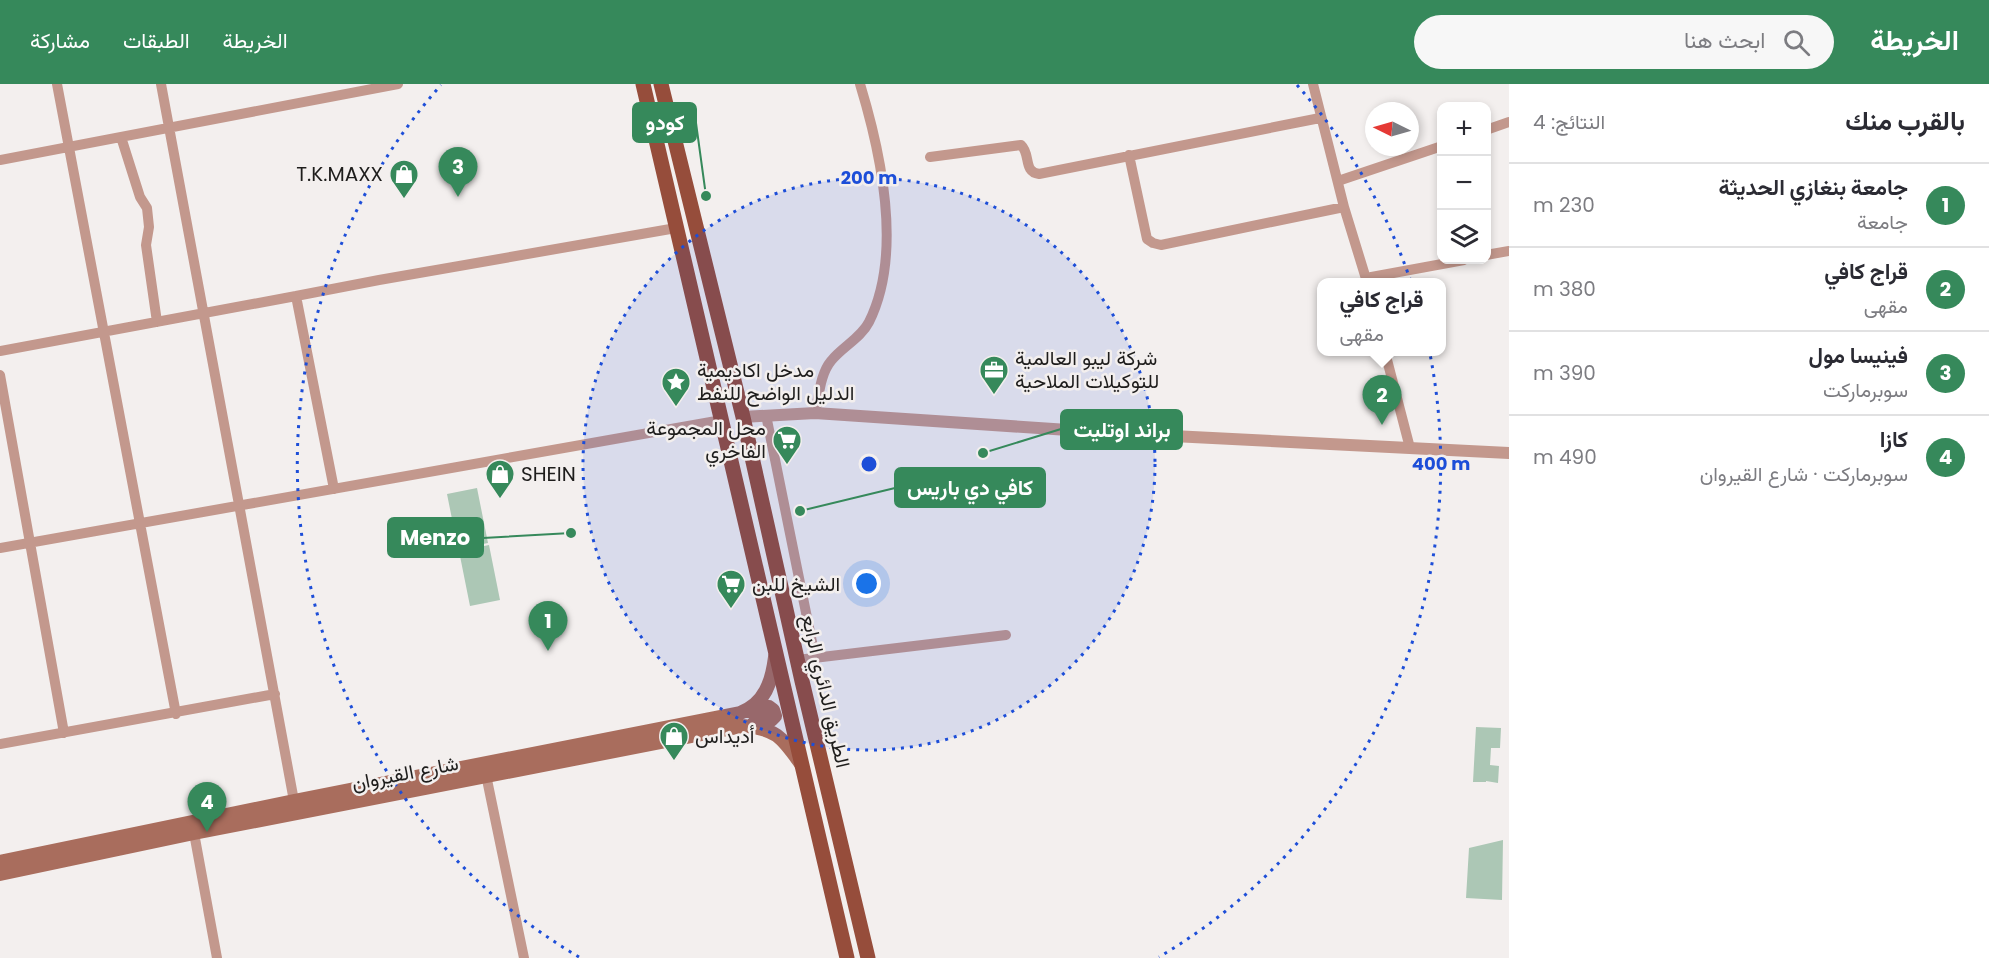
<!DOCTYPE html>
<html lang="ar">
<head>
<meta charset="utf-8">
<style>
  :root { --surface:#fff; --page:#f7f7f7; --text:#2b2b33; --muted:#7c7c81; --line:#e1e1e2; --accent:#36895b }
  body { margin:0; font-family:Poppins,Vazirmatn,sans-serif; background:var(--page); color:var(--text); direction:rtl }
  .controls { position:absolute; right:18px; top:18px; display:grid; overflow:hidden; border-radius:12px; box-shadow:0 3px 9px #0003 }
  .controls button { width:54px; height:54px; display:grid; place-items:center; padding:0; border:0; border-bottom:2px solid var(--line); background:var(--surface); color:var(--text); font:30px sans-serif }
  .compass { position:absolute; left:1365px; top:18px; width:54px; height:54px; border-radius:50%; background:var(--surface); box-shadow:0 3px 9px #0003; rotate:275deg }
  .you { position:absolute; left:867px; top:500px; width:21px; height:21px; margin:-15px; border:4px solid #fff; border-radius:50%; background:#1a73e8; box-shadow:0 0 0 9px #1a73e833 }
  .badge { display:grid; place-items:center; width:39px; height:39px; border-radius:50%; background:var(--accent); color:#fff; font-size:20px; font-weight:700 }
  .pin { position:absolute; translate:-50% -50px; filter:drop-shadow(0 2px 3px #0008) }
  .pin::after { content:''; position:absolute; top:32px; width:21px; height:18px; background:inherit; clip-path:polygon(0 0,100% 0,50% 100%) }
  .popup { position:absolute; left:1317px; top:194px; width:129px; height:78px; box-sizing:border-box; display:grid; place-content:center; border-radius:12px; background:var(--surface); filter:drop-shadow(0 2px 4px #0005); font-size:20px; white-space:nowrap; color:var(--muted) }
  .popup b { font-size:22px; color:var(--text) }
  .popup::after { content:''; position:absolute; left:50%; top:100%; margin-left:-12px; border:12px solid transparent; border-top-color:var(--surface) }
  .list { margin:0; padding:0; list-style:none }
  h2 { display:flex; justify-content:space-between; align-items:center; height:78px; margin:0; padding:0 24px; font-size:26px }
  h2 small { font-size:20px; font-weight:400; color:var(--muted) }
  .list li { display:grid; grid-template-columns:39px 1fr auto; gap:18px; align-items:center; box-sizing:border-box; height:84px; padding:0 24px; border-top:2px solid var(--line) }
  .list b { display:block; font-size:22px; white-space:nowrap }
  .list p { margin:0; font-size:20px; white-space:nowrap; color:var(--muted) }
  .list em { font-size:20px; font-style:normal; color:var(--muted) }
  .icon { flex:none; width:33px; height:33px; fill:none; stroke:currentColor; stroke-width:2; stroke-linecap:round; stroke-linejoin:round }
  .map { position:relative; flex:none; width:1509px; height:874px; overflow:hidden; direction:ltr }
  header { display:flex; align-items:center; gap:36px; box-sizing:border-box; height:84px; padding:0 30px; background:var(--accent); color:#fff }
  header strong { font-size:28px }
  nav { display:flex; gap:33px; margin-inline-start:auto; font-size:21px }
  .search { width:420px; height:54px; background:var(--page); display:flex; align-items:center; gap:15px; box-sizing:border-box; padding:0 21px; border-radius:33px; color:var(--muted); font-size:22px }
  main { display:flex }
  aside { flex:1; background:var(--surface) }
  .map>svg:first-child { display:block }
  .green { fill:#acc7b5 }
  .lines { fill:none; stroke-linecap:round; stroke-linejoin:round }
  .minor { stroke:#c3988d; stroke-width:10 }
  .tertiary { stroke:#c3988d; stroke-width:12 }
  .secondary { stroke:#a96d5d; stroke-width:14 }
  .primary { stroke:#964d3b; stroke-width:15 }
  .ring { fill:none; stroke:#1d4ed8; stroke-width:3; stroke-dasharray:3 6 }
  .labels { text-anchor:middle; stroke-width:5; stroke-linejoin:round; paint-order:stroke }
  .poi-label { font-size:20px; fill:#1e1d1c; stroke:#f3efee; text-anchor:start }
  .street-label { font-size:20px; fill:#1e1d1c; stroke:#f3efee }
  .centre { fill:#1d4ed8; stroke:#f3efee; stroke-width:3 }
  .ring-label { font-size:18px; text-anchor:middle; font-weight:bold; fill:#1d4ed8; stroke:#f3efee; stroke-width:5; stroke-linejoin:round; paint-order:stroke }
  .leader { fill:none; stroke:#36895b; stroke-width:2 }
  .callout-dot { fill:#36895b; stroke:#f3efee; stroke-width:2 }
  .callout { fill:#36895b; stroke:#36895b; stroke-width:2 }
  .callout-label { font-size:21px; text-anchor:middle; font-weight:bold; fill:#fff }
</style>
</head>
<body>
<header>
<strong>الخريطة</strong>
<div class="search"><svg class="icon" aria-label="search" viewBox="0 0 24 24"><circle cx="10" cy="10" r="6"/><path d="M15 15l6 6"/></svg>ابحث هنا</div>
<nav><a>الخريطة</a><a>الطبقات</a><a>مشاركة</a></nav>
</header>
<main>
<aside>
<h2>بالقرب منك<small>النتائج: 4</small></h2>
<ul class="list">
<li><span class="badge">1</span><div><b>جامعة بنغازي الحديثة</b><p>جامعة</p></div><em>230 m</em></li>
<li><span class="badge">2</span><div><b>قراج كافي</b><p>مقهى</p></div><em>380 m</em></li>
<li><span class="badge">3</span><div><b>فينيسا مول</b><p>سوبرماركت</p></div><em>390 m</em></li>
<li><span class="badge">4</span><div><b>كازا</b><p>سوبرماركت · شارع القيروان</p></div><em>490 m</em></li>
</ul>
</aside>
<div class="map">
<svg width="1509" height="874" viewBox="0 0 1509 874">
  <rect width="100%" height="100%" fill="#f3efee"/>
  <path class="green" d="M477 404 488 459 458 465 447 410Z
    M489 461 500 516 470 522 459 467Z
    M1476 643 1501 644 1500 664H1491L1490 681 1499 682 1498 699 1486 697V698H1473Z
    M1503 756 1502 816 1466 814 1469 764Z"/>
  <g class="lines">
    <path class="minor" d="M57 0 176 630
      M161 0 294 717
      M1313 0 1344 123 1367 198
      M1486 46 1509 38
      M121 53 140 113 147 124 149 143 146 161 157 238
      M1129 71 1147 155 1153 159 1161 161 1344 123
      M930 73 1021 61C1031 70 1023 88 1039 90L1320 34
      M0 76 398 0
      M1338 97 1442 62
      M1486 171 1509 167
      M1366 194 1464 176
      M296 212 379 196 676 144
      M0 267 296 212 334 405
      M1385 268 1410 364
      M0 291 64 649
      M815 329C819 313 820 290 831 277 842 263 861 254 869 238 903 170 881 69 860 0
      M766 331 815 573
      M0 464 722 336
      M797 576 1006 551
      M0 660 275 610
      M485 686 524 874
      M194 749 217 874"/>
    <path class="tertiary" d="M743 333 815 329 1113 349 1509 369"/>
    <path class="secondary" d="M748 627 769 623 773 626 775 632 771 636 754 639
      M0 778 294 717 740 629C765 620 772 597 775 573
      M0 790 194 749 743 642C777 644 783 655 801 680"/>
    <path class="primary" d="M643 0 847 874
      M661 0 743 333 802 597 868 874"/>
  </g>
  <circle cx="869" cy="380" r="286" fill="#1d4ed8" fill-opacity=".12"/>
  <g class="ring">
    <circle cx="869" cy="380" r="286"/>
    <path d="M579 873A572 572 0 0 1 441 1M1297 1A572 572 0 0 1 1159 873"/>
  </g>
  <defs>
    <g id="shop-pin" transform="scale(1.5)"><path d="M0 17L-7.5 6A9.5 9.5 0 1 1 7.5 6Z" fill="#36895b" stroke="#f3efee"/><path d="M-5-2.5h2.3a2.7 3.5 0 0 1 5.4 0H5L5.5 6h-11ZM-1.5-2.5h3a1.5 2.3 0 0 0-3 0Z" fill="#fff"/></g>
    <g id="office-pin" transform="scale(1.5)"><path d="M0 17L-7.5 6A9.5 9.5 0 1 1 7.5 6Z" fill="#36895b" stroke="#f3efee"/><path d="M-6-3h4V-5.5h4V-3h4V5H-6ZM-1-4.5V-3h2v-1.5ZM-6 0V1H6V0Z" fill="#fff"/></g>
    <g id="sight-pin" transform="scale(1.5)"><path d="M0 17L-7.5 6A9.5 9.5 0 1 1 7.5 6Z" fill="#36895b" stroke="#f3efee"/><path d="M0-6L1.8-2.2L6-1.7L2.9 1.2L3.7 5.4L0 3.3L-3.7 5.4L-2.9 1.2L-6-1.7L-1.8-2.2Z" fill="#fff"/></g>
    <g id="supermarket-pin" transform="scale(1.5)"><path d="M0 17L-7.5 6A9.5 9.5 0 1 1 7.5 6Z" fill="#36895b" stroke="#f3efee"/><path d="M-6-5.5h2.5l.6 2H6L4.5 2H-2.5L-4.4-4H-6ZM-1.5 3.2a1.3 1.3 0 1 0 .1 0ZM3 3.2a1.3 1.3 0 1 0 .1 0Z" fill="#fff"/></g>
  </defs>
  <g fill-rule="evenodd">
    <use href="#shop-pin" x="404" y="90"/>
    <use href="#office-pin" x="994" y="286"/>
    <use href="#sight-pin" x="676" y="298"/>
    <use href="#supermarket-pin" x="787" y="356"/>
    <use href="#shop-pin" x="500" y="390"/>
    <use href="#supermarket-pin" x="731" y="500"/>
    <use href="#shop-pin" x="674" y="652"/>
  </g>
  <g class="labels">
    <g class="poi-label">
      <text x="383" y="97" text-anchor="end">T.K.MAXX</text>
      <text x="1015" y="281">شركة ليبو العالمية<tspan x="1015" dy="23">للتوكيلات الملاحية</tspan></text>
      <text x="697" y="293">مدخل اكاديمية<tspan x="697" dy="23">الدليل الواضح للنفط</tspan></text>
      <text x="766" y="351" text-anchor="end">محل المجموعة<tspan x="766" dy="23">الفاخري</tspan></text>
      <text x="521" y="397">SHEIN</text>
      <text x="752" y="507">الشيخ للبن</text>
      <text x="695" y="659">أديداس</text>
    </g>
    <g class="street-label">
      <text transform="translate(826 607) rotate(77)" y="7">الطريق الدائري الرابع</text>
      <text transform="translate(405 689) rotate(-11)" y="7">شارع القيروان</text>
    </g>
  </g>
  <circle cx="869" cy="380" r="9" class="centre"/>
  <g class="ring-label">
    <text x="869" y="100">200 m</text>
    <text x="1441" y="386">400 m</text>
  </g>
  <path class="leader" d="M706 112L696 39M983 369L1061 345M800 427L895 404M571 449L483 454"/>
  <g class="callout-dot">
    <circle cx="706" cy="112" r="6"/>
    <circle cx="983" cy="369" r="6"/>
    <circle cx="800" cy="427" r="6"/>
    <circle cx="571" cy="449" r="6"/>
  </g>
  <g class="callout">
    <rect x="633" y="19" width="63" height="39" rx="6"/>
    <rect x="1061" y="326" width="121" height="39" rx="6"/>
    <rect x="895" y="384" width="150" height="39" rx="6"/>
    <rect x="388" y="434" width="95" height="39" rx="6"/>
  </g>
  <g class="callout-label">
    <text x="665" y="46">كودو</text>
    <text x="1122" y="353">براند اوتليت</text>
    <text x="970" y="411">كافي دي باريس</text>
    <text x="435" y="461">Menzo</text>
  </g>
</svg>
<div class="controls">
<button>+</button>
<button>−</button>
<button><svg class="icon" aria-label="layers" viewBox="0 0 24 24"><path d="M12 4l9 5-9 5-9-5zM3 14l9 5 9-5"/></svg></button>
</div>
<svg class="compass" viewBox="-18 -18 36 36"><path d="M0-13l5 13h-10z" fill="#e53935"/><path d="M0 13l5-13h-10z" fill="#7c7c81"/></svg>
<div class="you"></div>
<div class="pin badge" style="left:548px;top:567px">1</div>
<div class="pin badge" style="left:1382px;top:341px">2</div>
<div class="popup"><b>قراج كافي</b>مقهى</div>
<div class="pin badge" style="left:458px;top:113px">3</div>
<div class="pin badge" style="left:207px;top:748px">4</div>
</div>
</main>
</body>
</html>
